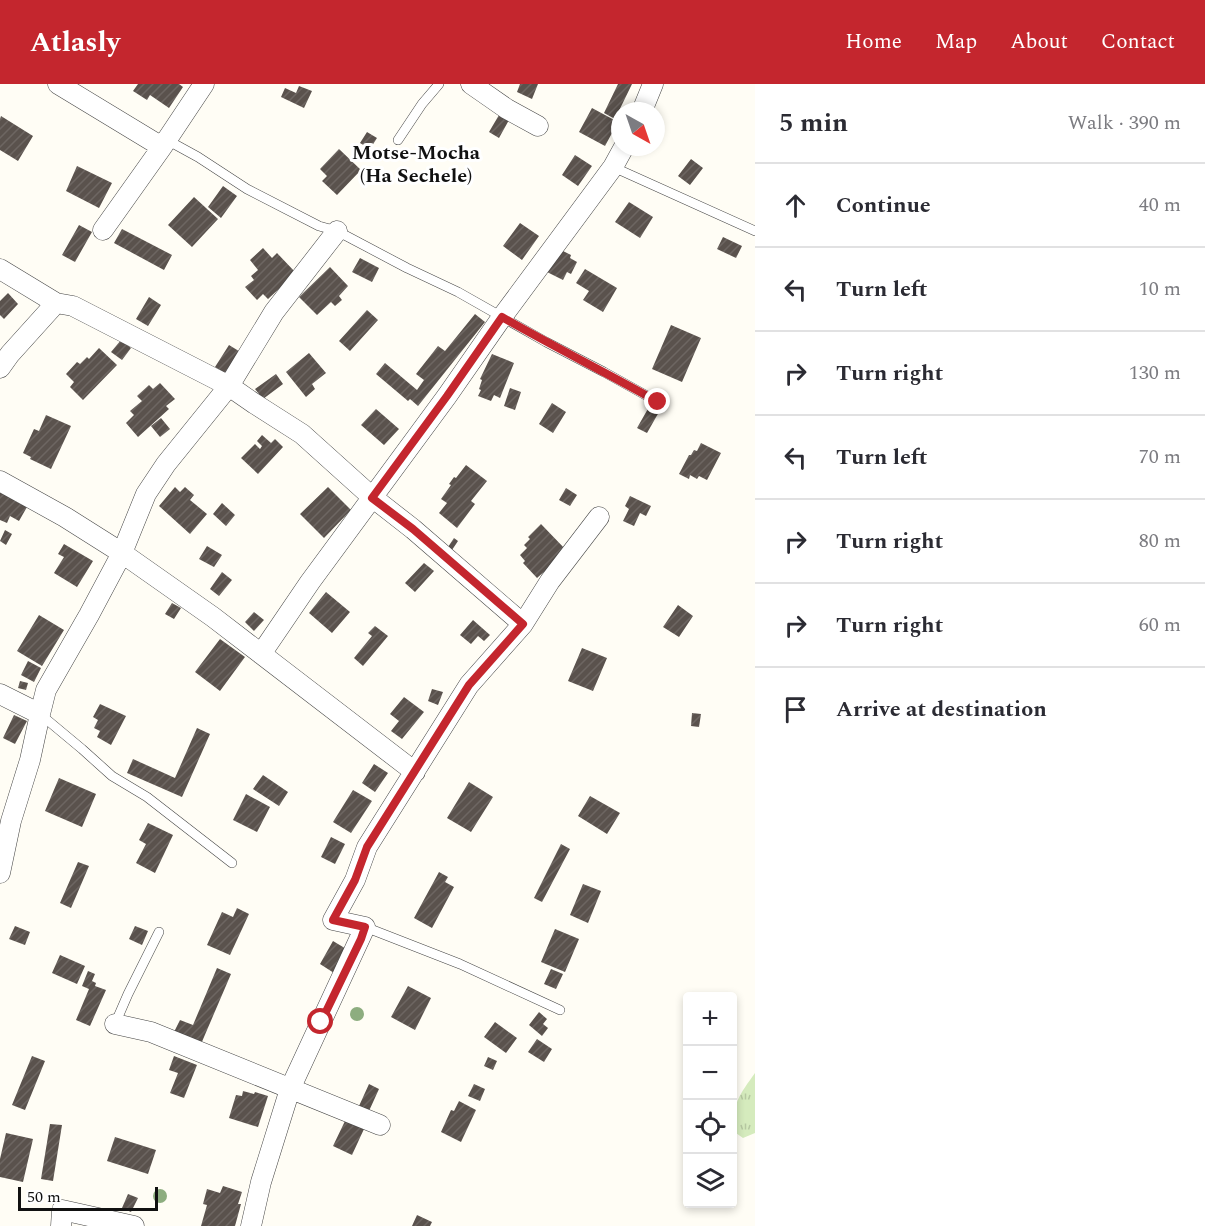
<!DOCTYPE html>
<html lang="en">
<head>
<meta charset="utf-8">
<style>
  :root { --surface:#fff; --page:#f7f7f7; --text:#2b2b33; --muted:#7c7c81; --line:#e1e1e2; --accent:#c4262e }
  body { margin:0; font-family:Spectral,serif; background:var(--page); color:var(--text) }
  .controls { position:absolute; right:18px; bottom:18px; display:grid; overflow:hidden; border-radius:6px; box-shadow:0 3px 9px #0003 }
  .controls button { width:54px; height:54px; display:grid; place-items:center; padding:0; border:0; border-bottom:2px solid var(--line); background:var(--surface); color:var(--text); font:30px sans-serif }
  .compass { position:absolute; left:611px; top:18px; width:54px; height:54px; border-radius:50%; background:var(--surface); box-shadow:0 3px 9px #0003; rotate:140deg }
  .scale { position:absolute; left:18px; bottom:15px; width:140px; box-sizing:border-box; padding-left:6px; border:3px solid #111; border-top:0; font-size:16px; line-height:21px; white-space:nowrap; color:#111; -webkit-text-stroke:4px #fff; paint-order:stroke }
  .stop { position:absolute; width:18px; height:18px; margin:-14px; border:4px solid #c4262e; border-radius:50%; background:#fff }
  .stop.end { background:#c4262e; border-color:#fff; box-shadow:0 2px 6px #0008 }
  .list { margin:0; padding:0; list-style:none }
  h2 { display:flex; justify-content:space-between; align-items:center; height:78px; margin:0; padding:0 24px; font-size:26px }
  h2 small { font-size:20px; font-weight:400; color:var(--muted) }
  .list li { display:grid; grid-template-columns:39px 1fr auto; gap:18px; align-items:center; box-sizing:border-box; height:84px; padding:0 24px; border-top:2px solid var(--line) }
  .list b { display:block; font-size:22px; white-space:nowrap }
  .list em { font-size:20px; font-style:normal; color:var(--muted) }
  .icon { flex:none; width:33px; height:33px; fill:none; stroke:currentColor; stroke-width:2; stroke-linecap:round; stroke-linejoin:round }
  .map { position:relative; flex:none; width:755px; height:1142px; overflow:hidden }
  header { display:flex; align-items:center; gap:36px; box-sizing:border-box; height:84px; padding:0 30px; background:var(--accent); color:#fff }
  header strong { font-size:28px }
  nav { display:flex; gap:33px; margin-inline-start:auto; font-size:21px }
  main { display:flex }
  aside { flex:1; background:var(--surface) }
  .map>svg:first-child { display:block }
  .grass { fill:url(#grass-tufts) }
  .building { fill:url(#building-hatch) }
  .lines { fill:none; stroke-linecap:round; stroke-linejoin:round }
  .lane-casing { stroke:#444; stroke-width:10 }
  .street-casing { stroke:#444; stroke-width:21 }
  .lane { stroke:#fff; stroke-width:9 }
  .street { stroke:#fff; stroke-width:20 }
  .tree { fill:#8dad7f }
  .route { stroke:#c4262e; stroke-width:8 }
  .labels { text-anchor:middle; stroke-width:6; stroke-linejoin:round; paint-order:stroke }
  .neighbourhood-label { font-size:20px; font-weight:bold; fill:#111; stroke:#fff }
</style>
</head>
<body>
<header>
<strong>Atlasly</strong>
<nav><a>Home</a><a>Map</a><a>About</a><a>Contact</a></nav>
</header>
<main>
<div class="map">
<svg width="755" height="1142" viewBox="0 0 755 1142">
  <defs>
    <pattern id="grass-tufts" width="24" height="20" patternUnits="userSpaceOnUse" patternTransform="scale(1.5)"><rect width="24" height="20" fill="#d5ebbd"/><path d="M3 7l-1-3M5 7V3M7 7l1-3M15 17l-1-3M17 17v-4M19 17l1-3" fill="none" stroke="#b6c8a1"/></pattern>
    <pattern id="building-hatch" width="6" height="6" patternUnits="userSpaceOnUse" patternTransform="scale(1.5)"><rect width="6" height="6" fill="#5a524d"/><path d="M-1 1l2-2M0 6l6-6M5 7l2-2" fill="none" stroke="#6d6662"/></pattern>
  </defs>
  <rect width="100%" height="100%" fill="#fffdf5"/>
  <path class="grass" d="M755 989V1049L743 1054 733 1047C732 1020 740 1010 755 989Z"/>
  <path class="building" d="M138 0H179L183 3 169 24 150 11 147 16 133 7Z
    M520 0H538L532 15 517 8Z
    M618 0H632L615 35 604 29Z
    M299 2 312 7 304 24 281 13 285 4 296 9Z
    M592 24 618 38 605 62 579 48Z
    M499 31 509 36 499 54 489 48Z
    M1 32 33 52 18 77 0 66V35Z
    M367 48 377 54 370 65 360 59Z
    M339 65 361 86 337 111 322 97 327 92 320 85Z
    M575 71 592 82 578 102 562 91Z
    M691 75 703 84 690 101 678 92Z
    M77 82 112 99 99 124 66 107Z
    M223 102 237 112 221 134 208 123Z
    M194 113 218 135 192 163 168 141Z
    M629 118 653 133 640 154 615 138Z
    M520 139 539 152 522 176 503 162Z
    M79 141 92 148 75 178 62 171Z
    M122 145 172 171 164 186 114 159Z
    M723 153 742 162 736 174 717 165Z
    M263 164 272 174 277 169 296 189 268 215 263 210 257 216 245 203 254 196 251 192 258 186 250 176Z
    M559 165 571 171 570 174 577 178 571 190 567 188 563 196 547 188Z
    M360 174 379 184 372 198 352 188Z
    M330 183 348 202 339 212 342 216 335 222 331 218 317 231 299 213Z
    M585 185 617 204 603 228 583 216 589 207 576 199Z
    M8 209 18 220 4 235 0 231V217Z
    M149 213 161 221 148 242 136 235Z
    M367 226 378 236 350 267 339 257Z
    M475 230 485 238 418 322 410 315 408 317 376 290 385 279 417 306 424 296 416 290 438 262 445 267Z
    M671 241 701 254 682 298 652 285Z
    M121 256 131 264 122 276 111 268Z
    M229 261 242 269 228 291 215 283Z
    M99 264 117 281 83 316 70 303 74 298 66 290 77 278 80 280 87 273 89 275Z
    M309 269 326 289 312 300 315 305 306 313 286 288Z
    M492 270 514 279 500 314 494 311 491 317 478 312 481 306 479 305 482 296 480 295Z
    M276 290 283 300 263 315 255 305Z
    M160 299 175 315 166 322 169 325 138 353 126 339 134 331 130 327 142 317 137 312 149 301 153 305Z
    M510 304 521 308 515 326 504 322Z
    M552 319 566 328 553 349 539 340Z
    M649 323 659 328 647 349 637 344Z
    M376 325 399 345 384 361 361 341Z
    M46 331 71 342 51 385 30 375 31 373 23 369 34 345 39 347Z
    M161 334 170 345 160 353 151 342Z
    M262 351 271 359 275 355 283 363 258 390 241 374 255 360 260 365 262 362 257 357Z
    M701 359 721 369 707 396 699 392 697 395 690 391 689 395 679 390 689 371H691L694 366 697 367Z
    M466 381 487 397 471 417 475 420 457 444 439 429 447 419 441 415 451 401 449 400 454 393 456 394Z
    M175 403 180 408 185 403 194 411 190 416 207 430 190 450 159 422Z
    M328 403 351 426 324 454 300 430Z
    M566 404 577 411 570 422 559 416Z
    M0 408 5 411 6 409 16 414 15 417 27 423 19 437 10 432 7 439 0 436Z
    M630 412 651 422 646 432 640 429 634 442 623 437 629 425 625 422Z
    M222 419 235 431 226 442 213 430Z
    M541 440 567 467 537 494 523 479 525 477 520 471 527 464 524 461 530 455 528 453Z
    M5 446 12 450 6 461 0 457Z
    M454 454 458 457 452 466 448 463Z
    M64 460 93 477 77 503 54 489 64 473 58 470Z
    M207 462 222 471 214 483 199 475Z
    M424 479 434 487 415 508 405 499Z
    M222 488 232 496 219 512 210 505Z
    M326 508 350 528 332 549 309 529Z
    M172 519 181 524 174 535 165 530Z
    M678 521 693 532 679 553 663 543Z
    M254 528 264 536 254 547 245 538Z
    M39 531 64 546 42 582 17 567Z
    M473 536 490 551 484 557 478 552 471 560 460 551Z
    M375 542 388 552 363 582 354 574 372 552 368 549Z
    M220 555 245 573 220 607 195 588Z
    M582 564 607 574 593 607 568 597Z
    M28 577 41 584 34 598 21 591Z
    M20 597 28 599 26 606 18 604Z
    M432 605 443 608 438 621 428 617Z
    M404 613 424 628 402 655 391 647 399 637 390 630Z
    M100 620 126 632 111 661 97 653 100 647 94 644 98 636 93 633Z
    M692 629 701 630 699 643 691 642Z
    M14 631 27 637 15 660 3 654Z
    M197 644 210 650 182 713 127 689 133 675 175 694Z
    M374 680 388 689 375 708 362 699Z
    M263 691 288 708 279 722 253 705Z
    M59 694 96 710 82 743 45 727Z
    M469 698 493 713 471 748 447 734Z
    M353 706 372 717 351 749 333 738Z
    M246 710 270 723 257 748 233 736Z
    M590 712 620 729 607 750 578 732Z
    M148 739 173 751 155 789 136 779 146 760 139 756Z
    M331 753 345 760 335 780 321 773Z
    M561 760 570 765 542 818 534 814Z
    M78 778 89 782 71 824 60 819Z
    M439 788 448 793 445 798 454 803 432 844 414 834Z
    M583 800 601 807 588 839 570 831Z
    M237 824 249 830 230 871 207 861 222 828 233 833Z
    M15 842 30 848 25 861 9 855Z
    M135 842 148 847 142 861 129 855Z
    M555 845 579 855 565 888 541 878Z
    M333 857 348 866 334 889 320 880Z
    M60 871 85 882 77 900 52 889Z
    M217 884 231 890 201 960 174 948 180 936 193 941Z
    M551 885 563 890 556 905 544 900Z
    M88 887 95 890 92 897 96 899 95 902 106 906 90 942 76 936 89 905 82 902Z
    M408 902 431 914 415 946 391 933Z
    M539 928 547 935 543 940 548 944 542 952 529 941Z
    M495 938 517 954 506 969 484 953Z
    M537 955 552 965 544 978 528 968Z
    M32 972 45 977 25 1026 12 1021Z
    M174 972 197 981 184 1014 170 1009 178 989 169 986Z
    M488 973 497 977 493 986 484 982Z
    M369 1000 379 1005 369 1027 359 1022Z
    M474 1000 485 1005 480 1017 468 1012Z
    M243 1007 254 1010 255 1008 268 1012 258 1043 229 1034 236 1011 242 1012Z
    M459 1017 476 1026 461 1058 441 1048 451 1026 454 1027Z
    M345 1037 364 1045 352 1071 333 1062Z
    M50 1040 62 1041 53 1097 41 1095Z
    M6 1049 33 1055 23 1098 0 1093V1075Z
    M115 1053 156 1066 148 1090 107 1077Z
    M223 1102 242 1108 238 1120H241L235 1142H201L207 1121 203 1120 207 1105 220 1109Z
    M128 1110 138 1114 131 1128 122 1124Z
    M417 1131 432 1138 430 1142H412Z"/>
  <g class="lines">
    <g class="lane-casing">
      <path id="lane" d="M167 56 198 73 247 105 319 142 337 147 407 184 458 208 546 258 604 288 658 318
        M398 56 422 20 439 0
        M613 83 755 147
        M40 630 82 665 112 692 147 713 232 779
        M365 843 460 880 560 926
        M115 940 128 910 159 848"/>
    </g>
    <g class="street-casing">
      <path id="street" d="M58 0 162 63
        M471 0 507 25 538 42
        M642 27 653 0
        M103 146 162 63 204 0
        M0 185 56 219 73 222 229 302 255 320 302 350 372 413 413 445 523 540
        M0 284 10 270 56 219
        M0 397 65 433 122 469 213 533 415 688
        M261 570 310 498 447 312 502 233 613 83 624 63
        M0 610 40 630
        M0 789 11 737 30 676 40 630 46 606 89 531 122 469 146 410 166 380 229 302 274 228 337 147
        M115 940 151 948 380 1041
        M61 1142 62 1126 134 1142
        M251 1142 261 1098 290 1005 365 843 333 836 355 796 367 763 469 601 523 540 550 497 599 433"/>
    </g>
    <use href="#lane" class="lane"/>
    <use href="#street" class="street"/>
  </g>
  <g class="tree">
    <circle cx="357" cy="930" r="7"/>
    <circle cx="160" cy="1112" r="7"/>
  </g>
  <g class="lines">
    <path class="route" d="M321 938 361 855 365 843 333 836 355 796 367 763 469 601 523 540 413 445 372 414 447 312 502 233C554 263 607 289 658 318"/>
  </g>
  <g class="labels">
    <g class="neighbourhood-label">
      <text x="416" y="75">Motse-Mocha<tspan x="416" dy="23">(Ha Sechele)</tspan></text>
    </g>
  </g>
</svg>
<div class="controls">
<button>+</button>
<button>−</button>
<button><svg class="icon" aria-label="locate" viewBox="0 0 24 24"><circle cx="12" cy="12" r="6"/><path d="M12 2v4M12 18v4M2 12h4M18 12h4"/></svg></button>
<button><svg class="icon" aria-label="layers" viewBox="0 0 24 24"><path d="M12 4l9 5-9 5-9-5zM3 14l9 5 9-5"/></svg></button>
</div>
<svg class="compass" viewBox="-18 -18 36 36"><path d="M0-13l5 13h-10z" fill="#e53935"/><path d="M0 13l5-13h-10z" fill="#7c7c81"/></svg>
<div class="scale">50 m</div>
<div class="stop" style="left:321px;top:938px"></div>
<div class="stop end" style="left:658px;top:318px"></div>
</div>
<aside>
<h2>5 min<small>Walk · 390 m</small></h2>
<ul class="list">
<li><svg class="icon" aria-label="ahead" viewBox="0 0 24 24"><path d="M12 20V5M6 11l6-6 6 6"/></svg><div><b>Continue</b></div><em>40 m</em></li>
<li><svg class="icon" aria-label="left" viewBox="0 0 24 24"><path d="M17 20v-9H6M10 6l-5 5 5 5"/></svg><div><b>Turn left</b></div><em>10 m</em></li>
<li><svg class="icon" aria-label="right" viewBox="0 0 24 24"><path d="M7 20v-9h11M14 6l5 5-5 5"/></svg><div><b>Turn right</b></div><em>130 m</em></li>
<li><svg class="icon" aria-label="left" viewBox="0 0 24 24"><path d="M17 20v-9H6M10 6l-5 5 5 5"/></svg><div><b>Turn left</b></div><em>70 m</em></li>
<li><svg class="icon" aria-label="right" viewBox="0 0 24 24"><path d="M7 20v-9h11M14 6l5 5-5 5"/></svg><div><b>Turn right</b></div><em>80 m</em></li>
<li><svg class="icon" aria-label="right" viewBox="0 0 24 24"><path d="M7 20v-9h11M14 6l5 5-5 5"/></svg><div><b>Turn right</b></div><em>60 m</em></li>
<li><svg class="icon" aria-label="arrive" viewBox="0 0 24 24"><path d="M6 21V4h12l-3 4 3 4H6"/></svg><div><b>Arrive at destination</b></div></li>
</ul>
</aside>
</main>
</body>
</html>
